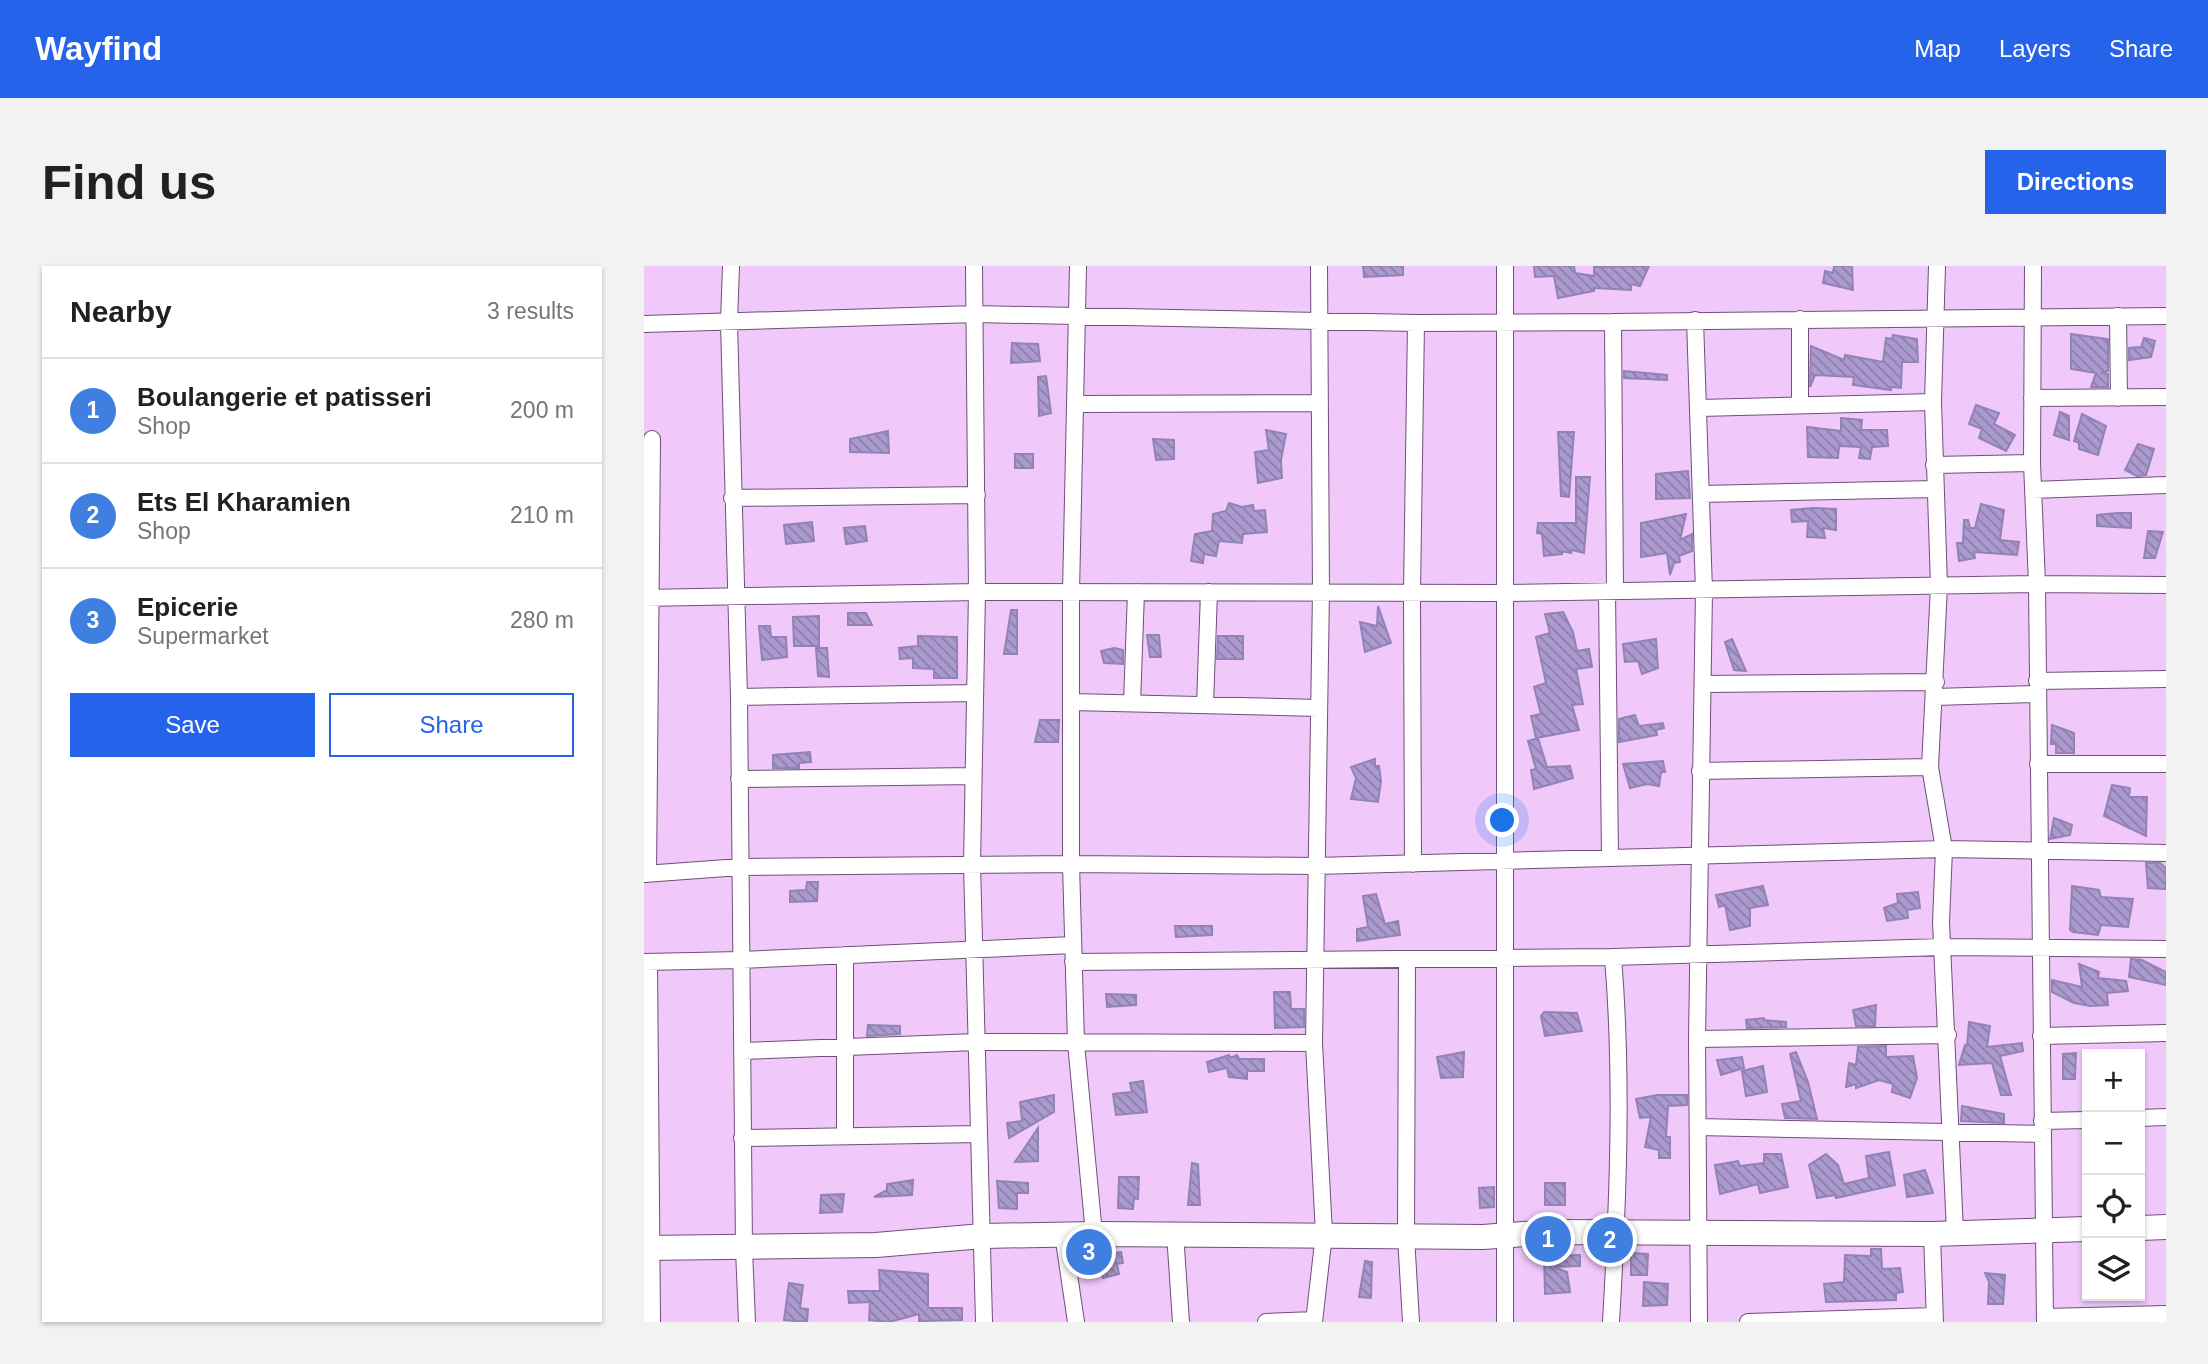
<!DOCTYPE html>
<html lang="en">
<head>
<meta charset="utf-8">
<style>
  :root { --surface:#fff; --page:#f2f2f2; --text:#202124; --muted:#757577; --line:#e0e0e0; --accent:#2563eb }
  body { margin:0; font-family:Helvetica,sans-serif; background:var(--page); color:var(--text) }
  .controls { position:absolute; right:21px; bottom:21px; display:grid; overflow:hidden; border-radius:0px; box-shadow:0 2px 5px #0004 }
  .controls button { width:63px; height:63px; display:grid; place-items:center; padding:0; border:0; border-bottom:2px solid var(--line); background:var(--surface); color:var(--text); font:35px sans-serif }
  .you { position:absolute; left:859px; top:555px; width:24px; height:24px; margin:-18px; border:5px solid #fff; border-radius:50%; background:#1a73e8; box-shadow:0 0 0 10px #1a73e833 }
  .badge { display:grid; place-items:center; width:46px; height:46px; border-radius:50%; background:var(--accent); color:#fff; font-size:23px; font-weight:700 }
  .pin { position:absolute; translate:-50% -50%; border:4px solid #fff; box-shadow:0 2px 7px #0006 }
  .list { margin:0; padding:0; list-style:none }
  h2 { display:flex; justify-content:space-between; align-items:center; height:91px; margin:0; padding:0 28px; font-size:30px }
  h2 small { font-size:23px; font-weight:400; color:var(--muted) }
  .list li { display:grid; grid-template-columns:46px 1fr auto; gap:21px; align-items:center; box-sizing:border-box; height:105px; padding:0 28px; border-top:2px solid var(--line) }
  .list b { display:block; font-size:26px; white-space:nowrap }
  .list p { margin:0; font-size:23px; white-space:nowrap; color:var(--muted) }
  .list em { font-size:23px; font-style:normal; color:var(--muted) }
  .actions { display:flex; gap:14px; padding:21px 28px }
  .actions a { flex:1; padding:16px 0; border:2px solid var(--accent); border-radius:0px; text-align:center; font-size:24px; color:var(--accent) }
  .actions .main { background:var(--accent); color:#fff }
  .icon { flex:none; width:38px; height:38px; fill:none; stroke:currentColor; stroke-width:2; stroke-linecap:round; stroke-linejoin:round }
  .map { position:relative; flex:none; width:1522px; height:1056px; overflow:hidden; border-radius:0px }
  header { display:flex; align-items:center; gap:42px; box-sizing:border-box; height:98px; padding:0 35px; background:var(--accent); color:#fff }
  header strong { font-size:33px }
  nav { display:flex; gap:38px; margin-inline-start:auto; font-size:24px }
  .intro { display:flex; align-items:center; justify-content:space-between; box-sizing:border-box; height:168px; padding:0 42px }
  h1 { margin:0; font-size:49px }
  .button { padding:18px 32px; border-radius:0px; background:var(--accent); color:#fff; font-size:24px; font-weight:700 }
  main { display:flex; gap:42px; padding:0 42px }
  aside { flex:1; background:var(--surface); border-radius:0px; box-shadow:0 2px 5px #0004 }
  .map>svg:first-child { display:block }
  .building { fill:url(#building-back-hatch); stroke:#9382b5; stroke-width:2 }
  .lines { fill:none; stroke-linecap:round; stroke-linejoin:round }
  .minor-casing { stroke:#704f79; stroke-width:18 }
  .primary-casing { stroke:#704f79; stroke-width:26 }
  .minor { stroke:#fff; stroke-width:16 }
  .primary { stroke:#fff; stroke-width:24 }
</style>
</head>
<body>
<header>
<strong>Wayfind</strong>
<nav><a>Map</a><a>Layers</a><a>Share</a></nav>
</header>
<div class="intro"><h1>Find us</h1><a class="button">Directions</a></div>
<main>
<aside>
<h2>Nearby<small>3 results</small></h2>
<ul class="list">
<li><span class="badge" style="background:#3f7fe0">1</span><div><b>Boulangerie et patisseri</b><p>Shop</p></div><em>200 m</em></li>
<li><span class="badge" style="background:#3f7fe0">2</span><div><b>Ets El Kharamien</b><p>Shop</p></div><em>210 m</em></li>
<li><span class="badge" style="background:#3f7fe0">3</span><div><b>Epicerie</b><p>Supermarket</p></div><em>280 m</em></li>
</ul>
<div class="actions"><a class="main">Save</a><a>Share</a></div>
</aside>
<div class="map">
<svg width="1522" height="1056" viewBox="0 0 1522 1056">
  <defs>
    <pattern id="building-back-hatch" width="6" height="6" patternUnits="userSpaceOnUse" patternTransform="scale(1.75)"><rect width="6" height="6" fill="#ab9acf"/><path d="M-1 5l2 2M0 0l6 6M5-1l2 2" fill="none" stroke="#8c7da9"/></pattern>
  </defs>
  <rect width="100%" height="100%" fill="#f0c9fa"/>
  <path class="building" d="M719 0H759V9L720 11Z
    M890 0H930L931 7 950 10V1L1005 0 996 20 987 18V24L950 22V25L914 32 910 10 891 11Z
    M1190 0H1208L1209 24 1179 17 1181 5 1189 7Z
    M1427 68 1464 73V105L1457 107 1464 108V121H1447L1452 107 1427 103Z
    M1249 69 1273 73 1274 96H1258L1257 122 1247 121V124L1209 119 1210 111 1171 109 1166 121 1167 80 1200 94 1201 89 1239 96 1242 72 1248 73Z
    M1500 72 1511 75 1507 91 1485 94V82L1497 81Z
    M368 77 394 78 396 95 367 97Z
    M980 105 1023 109V114L980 112Z
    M402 110 407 147 395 150 394 111Z
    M1332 139 1355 147 1350 158 1371 169 1362 185 1335 172 1338 163 1325 158Z
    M1416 146 1425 150V174L1410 169Z
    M1438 148 1462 160 1454 189 1435 183V177L1430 175Z
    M1197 152 1218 154 1217 164H1243L1244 180 1228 181 1226 193 1215 192 1217 181 1195 180 1194 192 1164 191 1163 161 1197 165Z
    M622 164 642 168 637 194 638 212 614 217 611 186 625 184Z
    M244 165 245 187 206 186V173Z
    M914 166H930L925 231 917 230Z
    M509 173 530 174V193L512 194Z
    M1494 178 1510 183 1502 209 1493 210 1481 204Z
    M371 188H389V202H371Z
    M1044 205 1046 232 1012 233V208Z
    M932 211H946L940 287 928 284 927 287 918 285V288L900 290 898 268 893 267 894 257H932Z
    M585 237 598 241 609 239 610 245 621 244 623 266 599 268 598 277 575 275 572 290 560 288 559 297 547 295 551 268 568 265 569 248 582 245Z
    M1337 238 1360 244 1356 274 1375 276 1373 289 1330 286 1331 292 1315 295 1313 277H1319L1320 254H1324L1326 262H1331Z
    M1169 242 1192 243V264L1179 262 1181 272 1163 271 1164 255 1148 256 1147 244Z
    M1474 247H1487V262L1453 260V249Z
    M1042 248 1036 274 1048 268V285L1035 290 1036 296 1030 297 1026 309 1023 287 997 291V257Z
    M168 256 170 275 142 278 140 259Z
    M221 260 223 275 202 278 200 262Z
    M1504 265 1519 266 1511 292H1500Z
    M734 340 747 377 721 386 716 356 733 360Z
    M367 344H373V388H360Z
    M919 346 929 366 933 385 945 383 948 401 932 403 939 438 928 439 935 464 892 472 887 450 897 448 890 421 902 417 892 371 906 367 901 348Z
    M204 347H222L228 359H204Z
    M175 350V380H150L149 351Z
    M115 360H126L127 371H142L143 391 118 394Z
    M503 369H515L517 391H506Z
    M274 370 313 371V412H290V403L269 402V392L256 393 255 382 274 380Z
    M574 370H599V393H573Z
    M1012 373 1014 402 998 408 994 395 981 396 979 378Z
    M1088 373 1102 405 1090 404 1081 376Z
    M172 382H183L185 411 174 410Z
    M470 382 479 384V398L460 397 457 385Z
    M991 449 995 460 1019 457 1020 462 1012 464 1013 469 975 476V453Z
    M396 454H415L414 476H391Z
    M1408 459 1430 467V487H1412V478H1407Z
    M894 472 903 501 926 500 929 512 890 523 887 504 892 503 884 475Z
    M166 486 167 496 155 497V502H129V489Z
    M731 493V500H735L737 515 734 536 707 533 712 512 707 501Z
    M1019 495 1021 506H1017L1015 520 1003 518 986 522 979 498Z
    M1468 519 1486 522 1485 531H1503L1502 570 1460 550Z
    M1410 552 1428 559 1426 569 1406 573Z
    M1502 597H1516L1522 602V623L1504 622Z
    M163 616H174L173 635 146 636V625L162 624Z
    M1119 620 1124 639 1106 642V660L1086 664 1081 639 1075 641 1072 629Z
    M1428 620 1455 624 1457 631 1489 633 1484 661 1457 659 1454 669 1429 666 1426 664Z
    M1274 626 1276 642 1263 644 1264 652 1243 655 1240 642 1254 637 1253 628Z
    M732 628 741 658 754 655 756 669 713 675V663L724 661 719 630Z
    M531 660H568V669L532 671Z
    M1487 693 1498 694 1522 706V719L1485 711Z
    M1435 698 1455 706 1454 712 1482 715 1484 725 1463 727 1464 739 1446 740 1430 737 1408 726V714L1438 721Z
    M630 726H646L647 743H660V761L631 762Z
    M462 728 492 729V739L463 741Z
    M1232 739 1231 760H1212L1209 744Z
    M900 746 933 747 938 765 901 770 897 750Z
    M1120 752V754L1142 756V761L1103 762 1102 754Z
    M1325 756 1346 760 1343 781 1378 777 1379 785 1356 790 1367 829H1357L1348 797 1315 799 1321 779 1323 780Z
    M224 759 256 760V768L223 770Z
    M1242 780V791L1269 790 1273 812 1266 832 1248 826 1249 818 1235 814 1212 822V818L1202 821 1205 797 1212 799 1214 781Z
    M820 786 819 811 797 812 793 791Z
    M1152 786 1164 816 1173 853 1141 852 1138 838 1157 835 1146 788Z
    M1432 787 1431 813H1419V788Z
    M585 789 586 792 593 789 595 793H620V805H603V813L585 811 583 802 565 806 563 796Z
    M1098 791 1100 802 1077 809 1073 794Z
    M1119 800 1123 826 1102 830 1098 805Z
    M499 815 503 846 472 849 469 828 488 826 486 817Z
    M410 829V846L365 872 363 857 378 855 376 836Z
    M1013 829H1043V839L1024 840 1022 871H1026V892H1015V884L1001 881 1007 851 996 852 992 833Z
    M1318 840 1360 848V857L1317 855Z
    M394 862V895L371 896Z
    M1245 886 1251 919 1192 932 1191 929 1173 932 1165 899 1182 888 1194 899 1200 918 1225 912 1222 890Z
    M1120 888H1137L1144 921 1116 927 1114 918 1076 928 1071 899 1094 895 1096 900 1120 897Z
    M548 897 554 898 556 939H544Z
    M1281 904 1289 927 1263 931 1260 909Z
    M475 911H495L494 933 490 932 489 943 474 942Z
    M269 914 268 929 230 931 243 924V918Z
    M353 915 384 917V927H373V943L355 942Z
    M901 917H921V939H901Z
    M850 921V941L836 942 835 922Z
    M200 928 198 946 176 947 177 929Z
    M1227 983H1237L1238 1003 1256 1002 1259 1026 1252 1027V1034L1182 1036 1180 1018 1200 1016 1201 989 1227 990Z
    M477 986 479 997 473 998 475 1008 459 1012 458 1008 447 1007 455 989Z
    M987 987 1004 988 1003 1009H987Z
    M936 989V1000L910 1001 923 1006 926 1026 901 1028 900 990Z
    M721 995 728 996 727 1032 715 1031Z
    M235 1004 284 1008V1042H318V1054L275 1055V1048L245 1056 225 1054 226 1036 205 1037 204 1025H236Z
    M1341 1007 1361 1009 1359 1038H1344L1345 1016Z
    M1000 1016 1024 1018 1023 1039 999 1040Z
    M145 1017 159 1019 156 1042 164 1043 163 1056 140 1054Z"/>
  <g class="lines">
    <g class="minor-casing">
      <path id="minor" d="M87 0 85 56 95 431 100 983 103 1056
        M330 0 333 326 328 599 340 1056
        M434 0 427 326V598L432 777 450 968
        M861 0V1056
        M1293 0 1289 136 1295 320 1286 501 1300 583 1297 656 1311 966
        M1389 0 1388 197 1393 318 1401 1056
        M1474 50 1475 132
        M1156 53V139
        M1051 54 1060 325 1053 773 1055 1056
        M0 58 331 48 772 57 969 56
        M1388 132 1522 131
        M433 138 674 137
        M1055 142 1289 136
        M1290 199 1388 197
        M1389 224 1522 219
        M1057 228 1291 223
        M88 232 333 229
        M971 325 969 56 1522 50
        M963 326 966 592
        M0 332 333 326 860 327 1393 318 1522 319
        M1393 415 1522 413
        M1059 418 1292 416
        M95 431 331 427
        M1291 431 1394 428
        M427 436 675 442
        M488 437 492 326
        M561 439 565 326
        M1394 498H1522
        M1056 505 1286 501
        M95 513 329 510
        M769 598 768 326 772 57
        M0 608 96 601 427 598 672 600 1300 583 1522 587
        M4 608 8 173
        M763 694 762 970 767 1056
        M0 696 97 694 429 679
        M5 696 8 1056
        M429 696 969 691 1298 681 1522 683
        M1397 770 1522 767
        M1053 773 1304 769
        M98 785 333 776 670 777
        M1496 852 1522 851
        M1398 855 1443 854
        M1054 861 1398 868
        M201 870V689
        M98 872 335 868
        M531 967 537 1056
        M419 968 432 1056
        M1288 968 1291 1056
        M1401 1051 1522 1048
        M622 1056 670 1054
        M670 1056 680 968 670 777 677 325 675 0
        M967 1056C974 935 979 812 969 691
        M1104 1056 1290 1050"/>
    </g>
    <g class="primary-casing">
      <path id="primary" d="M1496 962 1522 961
        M0 982 232 979 339 970 450 968 839 971 908 966 1288 968 1443 963"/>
    </g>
    <use href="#minor" class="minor"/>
    <use href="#primary" class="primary"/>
  </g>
</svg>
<div class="controls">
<button>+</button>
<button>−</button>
<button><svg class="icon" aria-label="locate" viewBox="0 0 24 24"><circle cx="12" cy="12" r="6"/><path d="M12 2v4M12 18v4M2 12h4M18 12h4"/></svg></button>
<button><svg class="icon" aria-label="layers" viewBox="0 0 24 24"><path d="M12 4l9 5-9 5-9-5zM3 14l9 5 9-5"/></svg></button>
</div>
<div class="you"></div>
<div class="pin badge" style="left:904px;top:973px;background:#3f7fe0">1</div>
<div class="pin badge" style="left:966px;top:974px;background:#3f7fe0">2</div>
<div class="pin badge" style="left:445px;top:986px;background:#3f7fe0">3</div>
</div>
</main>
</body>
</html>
